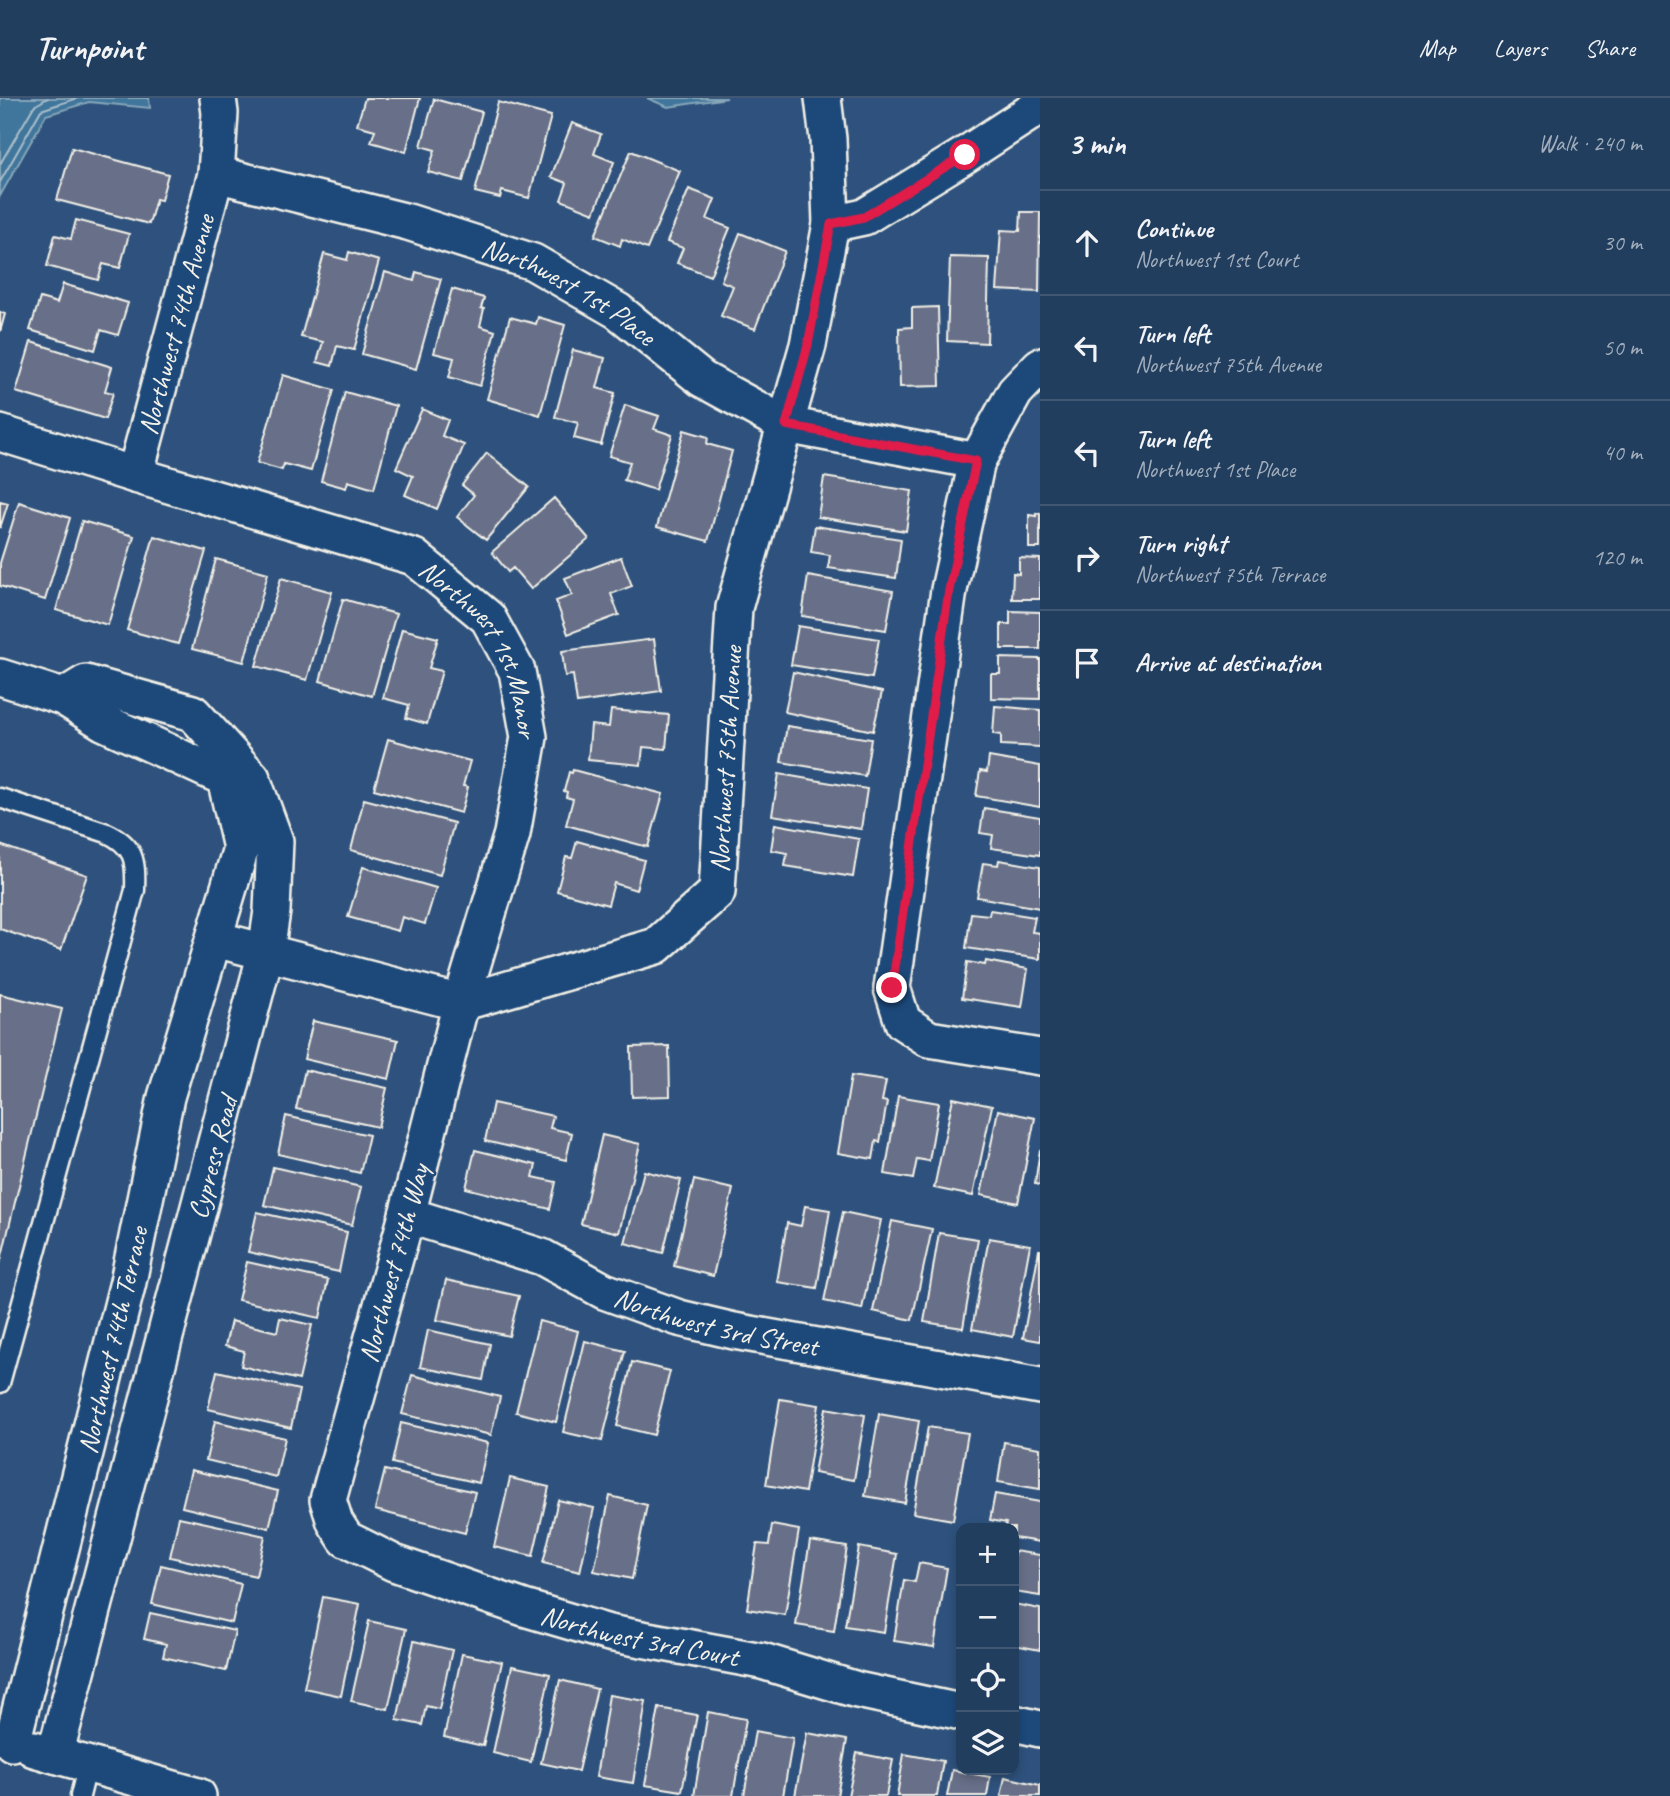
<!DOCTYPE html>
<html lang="en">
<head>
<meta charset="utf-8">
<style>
  :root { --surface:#223e5e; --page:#2e4967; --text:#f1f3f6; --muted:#a2aebc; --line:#3f5773 }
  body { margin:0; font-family:Caveat,sans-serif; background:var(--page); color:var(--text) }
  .controls { position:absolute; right:21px; bottom:21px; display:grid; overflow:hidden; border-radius:14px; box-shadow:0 4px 10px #0003 }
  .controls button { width:63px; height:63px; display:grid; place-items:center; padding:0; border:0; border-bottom:2px solid var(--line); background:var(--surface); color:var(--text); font:35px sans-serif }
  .stop { position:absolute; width:21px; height:21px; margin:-16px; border:5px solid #e11d48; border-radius:50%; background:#fff }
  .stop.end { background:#e11d48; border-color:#fff; box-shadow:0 2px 7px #0008 }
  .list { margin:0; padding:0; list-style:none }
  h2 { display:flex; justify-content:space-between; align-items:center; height:91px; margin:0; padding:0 28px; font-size:30px }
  h2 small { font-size:23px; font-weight:400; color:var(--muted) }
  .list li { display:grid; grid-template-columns:46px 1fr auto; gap:21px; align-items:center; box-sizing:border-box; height:105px; padding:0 28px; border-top:2px solid var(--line) }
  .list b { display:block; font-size:26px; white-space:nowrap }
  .list p { margin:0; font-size:23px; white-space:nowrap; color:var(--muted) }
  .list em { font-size:23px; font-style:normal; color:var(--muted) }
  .icon { flex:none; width:38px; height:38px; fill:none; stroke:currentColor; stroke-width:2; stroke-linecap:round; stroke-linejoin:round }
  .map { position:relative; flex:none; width:1040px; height:1698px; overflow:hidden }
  header { display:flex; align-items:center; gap:42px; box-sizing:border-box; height:98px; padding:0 35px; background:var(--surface); border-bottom:2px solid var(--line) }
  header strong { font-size:33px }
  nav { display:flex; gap:38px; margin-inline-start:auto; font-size:24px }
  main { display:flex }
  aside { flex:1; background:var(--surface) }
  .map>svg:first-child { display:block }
  .water { fill:#40759c; stroke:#88a7ba; stroke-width:2 }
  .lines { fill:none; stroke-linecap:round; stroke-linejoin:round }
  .shore { stroke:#acbfca; stroke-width:2 }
  .building { fill:#687089; stroke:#f4f1e8; stroke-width:2 }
  .service-casing { stroke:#f4f1e8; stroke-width:23 }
  .minor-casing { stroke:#f4f1e8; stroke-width:40 }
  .service { stroke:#1f4a7a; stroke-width:18 }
  .minor { stroke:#1f4a7a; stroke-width:35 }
  .route { stroke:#e11d48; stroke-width:9 }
  .labels { text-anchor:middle; stroke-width:5; stroke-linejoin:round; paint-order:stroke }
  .street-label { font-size:28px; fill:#f4f1e8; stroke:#1f4a7a }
</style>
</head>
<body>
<header>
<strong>Turnpoint</strong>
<nav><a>Map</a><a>Layers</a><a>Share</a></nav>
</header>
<main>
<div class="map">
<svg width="1040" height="1698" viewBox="0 0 1040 1698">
  <rect width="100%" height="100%" fill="#2e527d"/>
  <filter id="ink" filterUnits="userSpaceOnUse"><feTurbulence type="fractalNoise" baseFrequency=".0143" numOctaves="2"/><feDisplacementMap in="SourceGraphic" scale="14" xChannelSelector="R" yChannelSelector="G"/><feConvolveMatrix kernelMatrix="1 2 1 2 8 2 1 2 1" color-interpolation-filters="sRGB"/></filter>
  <g filter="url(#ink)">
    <path class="water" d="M0 0H149L150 10 89 4 46 17 0 98Z
      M647 0H727L668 9Z"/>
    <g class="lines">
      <path class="shore" d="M0 66 34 8 48 0
        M0 84 41 12 78 0"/>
    </g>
    <path class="building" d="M365 0H420L406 54 371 44 375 32 357 27Z
      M434 1 482 14 463 83 428 74 435 52 421 48Z
      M498 4 551 18 529 100 502 93 500 100 475 94Z
      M572 25 601 36 594 56 614 64 594 115 561 102 567 85 551 79Z
      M72 50 168 76 161 102 156 101 149 126 57 102Z
      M631 53 680 73 647 151 622 141 620 148 595 138Z
      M689 91 715 101 707 121 730 130 710 178 677 165 683 150 667 144Z
      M1021 114H1040L1039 194 997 192 1001 132 1020 133Z
      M76 122 129 136 120 170 103 166 98 182 47 168 55 137 71 141Z
      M740 135 785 153 755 231 721 218 733 188 721 183Z
      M349 154 379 163 354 252 337 248 332 268 317 264 323 244 301 239 324 156 347 162Z
      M950 159 989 160 987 245 947 243Z
      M385 174 414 183 416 174 441 181 416 271 362 256Z
      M63 186 128 205 118 237 101 232 95 252 30 232 40 200 57 205Z
      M452 191 484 200 481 210 484 211 480 228 495 233 480 288 449 279 454 260 434 255Z
      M938 209 940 288 900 289 899 230 912 229V210Z
      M0 214 5 216 0 234Z
      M510 219 536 226 538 219 565 227 540 317 487 301Z
      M31 244 112 269 105 293 113 295 105 321 16 294Z
      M573 252 605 260 597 290 615 295 601 347 574 340 578 325 555 319Z
      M283 277 334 292 311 373 284 366 282 372 257 365Z
      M345 294 396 308 374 391 348 383 346 390 321 383Z
      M625 307 659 318 654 331 672 337 655 392 624 382 630 364 609 358Z
      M422 311 448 322 442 338 464 347 437 411 405 397 413 378 396 370Z
      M684 332 708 339 707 346 732 353 708 443 657 429Z
      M487 355 529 389 486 442 457 419 474 397 462 387Z
      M824 379 912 393 906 433 818 419Z
      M554 400 589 441 531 491 513 470 508 474 492 454Z
      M0 403 8 405 0 430Z
      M19 404 70 420 45 502 0 488V465Z
      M1036 415 1040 416V450H1029V417L1036 418Z
      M82 423 134 438 108 527 56 512Z
      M815 428 901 441 896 480 828 470 830 457 811 454Z
      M154 438 206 453 178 546 127 532Z
      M621 459 632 488 611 496 619 517 568 536 556 503 572 497 565 480Z
      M1019 460 1040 461V501H1012L1013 475 1019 476Z
      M216 461 268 475 244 564 192 551Z
      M808 478 893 493 886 532 802 518Z
      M281 480 332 494 307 582 256 568Z
      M343 501 396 516 372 598 320 583Z
      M1010 513 1040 514V551H1001V526H1010Z
      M798 528 879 541 872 580 791 567Z
      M402 531 438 540 429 570 442 573 427 626 406 620 409 607 383 600Z
      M654 541 661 593 577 605 573 577 565 578 562 553Z
      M1000 560 1040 561V601L991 600V576H1000Z
      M793 574 882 594 873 633 785 614Z
      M995 608 1040 612V649L1001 647V637L993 636Z
      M611 612 669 617 666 651 643 649 641 667 588 662 591 627 609 629Z
      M787 628 871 641 865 678 781 664Z
      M388 641 470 663 463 688 468 689 461 715 374 691Z
      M989 659 1040 668V709L976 698 980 673 987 674Z
      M573 672 663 696 648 749 566 727 573 701 566 699 567 694 564 693 569 674 572 675Z
      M779 676 867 691 861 731 772 717Z
      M364 701 454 725 440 777 351 752Z
      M984 710 1040 719V757L991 750 993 737 980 735Z
      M775 726 859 741 853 779 785 768 787 755 771 752Z
      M577 743 644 762 636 792 614 785 608 807 557 793 566 759 572 760Z
      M0 747 87 777 61 852 0 831Z
      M999 762 1040 769V810L977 799 983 765 998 767Z
      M363 769 436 790 425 826 402 819 398 833 348 819Z
      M990 812 1035 819 1032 834 1040 835V861L966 850 971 815 989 817Z
      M986 863 1028 871 1022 909 962 900 967 864 985 867Z
      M0 896 62 911 0 1166Z
      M313 923 398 942 389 981 304 961Z
      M669 948 670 998 632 999 631 949Z
      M305 972 387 990 378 1029 296 1011Z
      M851 978 886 983 882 1003 887 1004 880 1044 876 1043 873 1061 838 1055Z
      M898 998 939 1005 929 1063 917 1061 913 1081 885 1076Z
      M953 1000 992 1008 973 1098 934 1090Z
      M493 1005 553 1018 550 1030 572 1035 566 1062 485 1043Z
      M998 1012 1035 1020 1018 1105 981 1097Z
      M286 1018 369 1037 360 1075 278 1056Z
      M602 1037 640 1046 619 1135 581 1126Z
      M475 1052 536 1067 533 1079 556 1084 550 1111 466 1090Z
      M1040 1052V1087L1035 1086Z
      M273 1069 361 1089 352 1127 264 1107Z
      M644 1073 681 1082 663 1155 625 1145Z
      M694 1082 733 1091 713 1178 674 1168Z
      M805 1108 830 1112 817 1190 777 1184 787 1125 801 1128Z
      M257 1114 347 1134 339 1174 248 1154Z
      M843 1114 881 1122 862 1211 824 1203Z
      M892 1123 932 1131 912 1222 873 1213Z
      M939 1135 978 1141 963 1230 924 1224Z
      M989 1140 1030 1147 1013 1239 972 1231Z
      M1039 1152H1040V1243L1023 1240Z
      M247 1164 328 1182 320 1220 238 1202Z
      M446 1182 519 1198 509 1238 437 1222Z
      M280 1220 312 1227 299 1282 241 1268 244 1253 225 1248 231 1223 277 1234Z
      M539 1223 578 1233 556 1324 516 1314Z
      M428 1232 490 1246 483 1282 420 1269Z
      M585 1243 625 1253 602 1343 563 1334Z
      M632 1264 670 1273 654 1337 617 1328Z
      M217 1273 299 1292 291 1330 208 1311Z
      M412 1277 500 1299 491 1337 402 1316Z
      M780 1301 819 1307 805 1394 766 1387Z
      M826 1310 865 1317 854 1382 814 1375Z
      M879 1316 919 1323 905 1405 865 1398Z
      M215 1323 285 1340 276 1379 206 1362Z
      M401 1325 488 1345 479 1385 392 1365Z
      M928 1329 968 1335 953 1422 913 1415Z
      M1004 1344 1040 1350V1391L998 1384Z
      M191 1372 278 1393 269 1430 182 1409Z
      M385 1372 475 1394 465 1435 375 1412Z
      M510 1380 549 1389 533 1458 494 1449Z
      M995 1396 1040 1404V1444L1014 1440V1430H1005L1006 1425 990 1422Z
      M610 1398 647 1407 632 1481 594 1473Z
      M558 1402 594 1410 580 1474 543 1465Z
      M179 1419 265 1438 256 1478 170 1459Z
      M772 1427 799 1432 785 1517 747 1511 757 1446 769 1447Z
      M810 1443 847 1449 834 1533 796 1527Z
      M859 1449 897 1456 884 1534 845 1528Z
      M1014 1453 1040 1457V1498L1014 1494Z
      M919 1465 947 1470 934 1549 894 1543 904 1482 915 1484Z
      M161 1467 241 1486 232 1525 152 1506Z
      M323 1499 360 1506 341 1598 304 1590Z
      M1014 1506 1040 1511V1552L1014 1547Z
      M150 1515 235 1533 226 1573 163 1559 166 1546 144 1541Z
      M369 1523 406 1531 388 1611 351 1603Z
      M414 1543 452 1552 439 1611 426 1608 422 1627 397 1622Z
      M462 1556 502 1564 483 1648 444 1639Z
      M512 1568 550 1576 531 1664 493 1655Z
      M560 1582 597 1591 578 1673 541 1665Z
      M609 1597 646 1603 633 1685 596 1679Z
      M659 1610 697 1617 682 1693 645 1687Z
      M708 1614 746 1621 733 1698H694Z
      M755 1633 793 1640 783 1698H744Z
      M807 1635 847 1642 837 1698H795Z
      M857 1655 893 1662 886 1698H848Z
      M904 1656 943 1663 937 1698H897Z
      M952 1672 990 1679 987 1698H947Z
      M1005 1679 1040 1687V1698H1001Z"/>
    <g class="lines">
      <g class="service-casing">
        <path id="service" d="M0 700 107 735C135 748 136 763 135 792L0 1285
          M80 1698 88 1666"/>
      </g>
      <g class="minor-casing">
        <g id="minor">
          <path id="s1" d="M216 76 408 124 533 164 618 213 702 281 786 327 977 363"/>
          <path d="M831 126 864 119 965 57 1040 8"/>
          <path d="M1040 268 1015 294 977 363 949 492 892 890 903 924 929 941 1040 959"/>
          <path id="s2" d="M0 335 135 377 414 459 488 520 517 573 529 639 512 736 461 905 407 1117 328 1402 335 1424 346 1441 394 1465 524 1510 609 1535 762 1563 857 1592 961 1614"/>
          <path id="s3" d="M135 377 216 76 220 15 218 0"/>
          <path d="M0 579 63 599 103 624 225 680 241 750 166 999 128 1184 12 1645"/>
          <path id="s4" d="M215 841 461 905 656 848 717 794 734 510 808 247 831 126 828 41 823 0"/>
          <path id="s5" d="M407 1117 542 1159 604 1193 679 1220 734 1233 1040 1288"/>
          <path d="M1014 1625 1040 1631"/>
          <path d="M34 1651 198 1698"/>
          <path id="s6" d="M55 1657 266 854 272 813 275 743 252 680 193 615 86 585 63 599"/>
        </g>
      </g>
      <use href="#service" class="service"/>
      <use href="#minor" class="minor"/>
    </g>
  </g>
  <g class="lines" filter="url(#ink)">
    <path class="route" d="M892 890 949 492 976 363 786 327 808 247 831 126 864 119 965 57"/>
  </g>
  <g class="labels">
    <g class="street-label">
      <text dy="10" stroke="none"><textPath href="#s1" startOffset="374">Northwest 1st Place</textPath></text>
      <text dy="10" stroke="none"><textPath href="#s3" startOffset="156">Northwest 74th Avenue</textPath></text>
      <text dy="10" stroke="none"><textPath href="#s2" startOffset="550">Northwest 1st Manor</textPath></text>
      <text dy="10" stroke="none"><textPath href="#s4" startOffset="672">Northwest 75th Avenue</textPath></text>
      <text dy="10" stroke="none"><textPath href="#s6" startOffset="618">Cypress Road</textPath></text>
      <text transform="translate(393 1165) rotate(-75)" y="10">Northwest 74th Way</text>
      <text dy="10" stroke="none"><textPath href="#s5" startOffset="329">Northwest 3rd Street</textPath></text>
      <text transform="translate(112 1242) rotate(-77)" y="10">Northwest 74th Terrace</text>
      <text dy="10" stroke="none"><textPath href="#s2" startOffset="1799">Northwest 3rd Court</textPath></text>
    </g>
  </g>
</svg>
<div class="controls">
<button>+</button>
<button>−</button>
<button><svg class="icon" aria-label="locate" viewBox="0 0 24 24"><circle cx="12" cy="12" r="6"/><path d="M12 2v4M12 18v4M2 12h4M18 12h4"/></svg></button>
<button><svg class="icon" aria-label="layers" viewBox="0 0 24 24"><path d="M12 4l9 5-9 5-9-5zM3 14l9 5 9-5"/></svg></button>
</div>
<div class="stop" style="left:965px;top:57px"></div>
<div class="stop end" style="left:892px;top:890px"></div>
</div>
<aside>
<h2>3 min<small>Walk · 240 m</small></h2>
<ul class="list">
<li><svg class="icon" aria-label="ahead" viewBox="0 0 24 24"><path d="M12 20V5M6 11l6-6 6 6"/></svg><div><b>Continue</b><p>Northwest 1st Court</p></div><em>30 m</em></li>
<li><svg class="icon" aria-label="left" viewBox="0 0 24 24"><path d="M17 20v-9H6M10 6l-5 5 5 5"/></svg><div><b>Turn left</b><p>Northwest 75th Avenue</p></div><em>50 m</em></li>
<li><svg class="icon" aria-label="left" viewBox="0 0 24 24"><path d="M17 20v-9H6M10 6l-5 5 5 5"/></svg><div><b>Turn left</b><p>Northwest 1st Place</p></div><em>40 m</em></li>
<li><svg class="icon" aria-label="right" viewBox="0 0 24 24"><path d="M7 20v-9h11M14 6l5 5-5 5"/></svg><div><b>Turn right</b><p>Northwest 75th Terrace</p></div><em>120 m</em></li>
<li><svg class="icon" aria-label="arrive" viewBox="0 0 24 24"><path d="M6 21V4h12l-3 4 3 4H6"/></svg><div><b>Arrive at destination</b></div></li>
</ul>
</aside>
</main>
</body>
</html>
